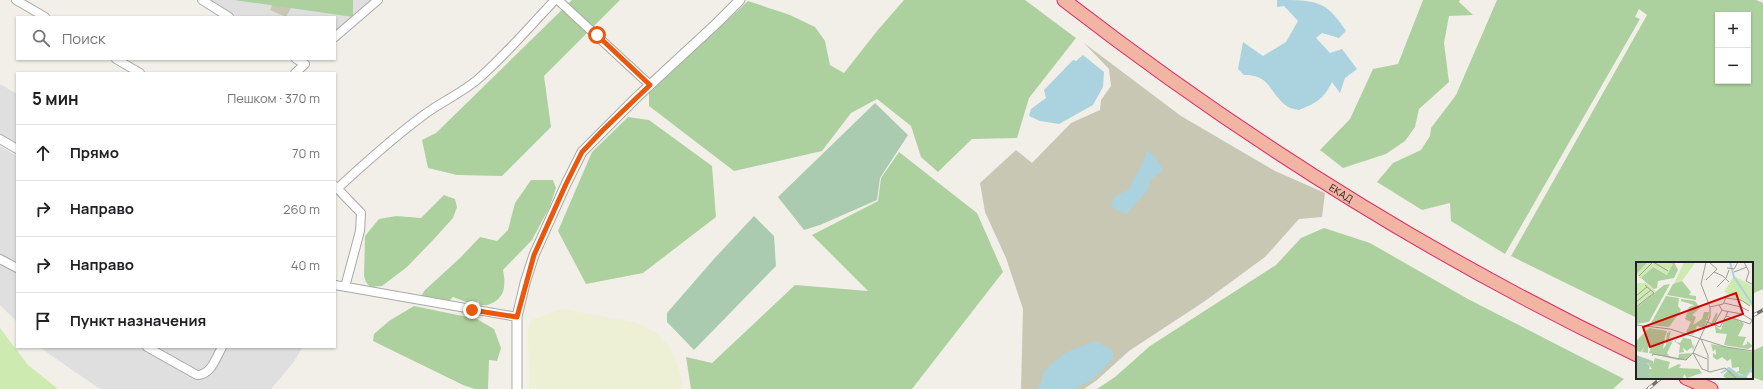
<!DOCTYPE html>
<html lang="ru">
<head>
<meta charset="utf-8">
<style>
  :root { --surface:#fff; --page:#f2f2f2; --text:#202124; --muted:#757577; --line:#e0e0e0 }
  body { margin:0; font-family:Manrope,sans-serif; background:var(--page); color:var(--text) }
  .controls { position:absolute; right:12px; top:12px; display:grid; overflow:hidden; border-radius:0px; box-shadow:0 1px 3px #0004 }
  .controls button { width:36px; height:36px; display:grid; place-items:center; padding:0; border:0; border-bottom:1px solid var(--line); background:var(--surface); color:var(--text); font:20px sans-serif }
  .stop { position:absolute; width:12px; height:12px; margin:-9px; border:3px solid #ea580c; border-radius:50%; background:#fff }
  .stop.end { background:#ea580c; border-color:#fff; box-shadow:0 1px 4px #0008 }
  .list { margin:0; padding:0; list-style:none }
  h2 { display:flex; justify-content:space-between; align-items:center; height:52px; margin:0; padding:0 16px; font-size:17px }
  h2 small { font-size:13px; font-weight:400; color:var(--muted) }
  .list li { display:grid; grid-template-columns:26px 1fr auto; gap:12px; align-items:center; box-sizing:border-box; height:56px; padding:0 16px; border-top:1px solid var(--line) }
  .list b { display:block; font-size:15px; white-space:nowrap }
  .list em { font-size:13px; font-style:normal; color:var(--muted) }
  .icon { flex:none; width:22px; height:22px; fill:none; stroke:currentColor; stroke-width:2; stroke-linecap:round; stroke-linejoin:round }
  .map { position:relative; flex:none; width:1763px; height:389px; overflow:hidden }
  .search { position:absolute; background:var(--surface); box-shadow:0 1px 3px #0004; left:16px; top:16px; width:320px; height:44px; display:flex; align-items:center; gap:10px; box-sizing:border-box; padding:0 14px; border-radius:0px; color:var(--muted); font-size:15px }
  .panel { position:absolute; background:var(--surface); box-shadow:0 1px 3px #0004; left:16px; top:72px; width:320px; height:276px; border-radius:0px }
  .map>svg:first-child { display:block }
  .residential { fill:#e0dfdf }
  .construction { fill:#c7c7b4 }
  .farmland { fill:#eef0d5 }
  .grass { fill:#cdebb0 }
  .forest { fill:#add19e; fill-rule:evenodd }
  .cemetery { fill:#aacbaf }
  .water { fill:#aad3df }
  .lines { fill:none; stroke-linecap:round; stroke-linejoin:round }
  .minor-casing { stroke:#a9a9a9; stroke-width:10 }
  .tertiary-casing { stroke:#a9a9a9; stroke-width:11 }
  .trunk-casing { stroke:#dc2a67; stroke-width:15 }
  .minor { stroke:#fff; stroke-width:8 }
  .tertiary { stroke:#fff; stroke-width:9 }
  .trunk { stroke:#f2b4a3; stroke-width:13 }
  .rail-casing { stroke:#707070; stroke-width:3.5 }
  .rail { stroke:#fff; stroke-width:2; stroke-dasharray:6; stroke-linecap:butt }
  .route { stroke:#ea580c; stroke-width:5 }
  .labels { text-anchor:middle; stroke-width:3.5; stroke-linejoin:round; paint-order:stroke }
  .street-label { font-size:10px; fill:#222; stroke:#fff }
  .inset-river { fill:none; stroke:#aad3df; stroke-width:2 }
  .inset-road { fill:none; stroke:#9f9d99; stroke-width:1 }
  .view { fill:#d40000; fill-opacity:0.15; stroke:#d40000; stroke-width:2 }
  .inset-edge { fill:none; stroke:#222; stroke-width:2 }
</style>
</head>
<body>
<div class="map">
<svg width="1763" height="389" viewBox="0 0 1763 389">
  <rect width="100%" height="100%" fill="#f2efe9"/>
  <path class="residential" d="M210 0H373L335 33V17H237Z
    M0 84 17 94V144L0 134Z
    M0 146 17 156V322L0 305Z
    M39 347H303L293 363 271 389H100Z"/>
  <path class="construction" d="M275 0 292 6 286 17 270 10Z
    M1084 43 1181 116 1275 171 1325 193 1322 217 1299 219 1265 257 1205 301 1129 351 1097 380 1084 389H1021L1023 309 1006 258 985 212 980 183 1016 150 1032 163 1071 123 1100 110 1101 100 1111 86 1109 69Z"/>
  <path class="farmland" d="M562 309 635 322 655 332 669 346 679 369 683 389H529L528 328 531 320Z"/>
  <path class="grass" d="M0 328 28 365 58 389H0Z"/>
  <path class="forest" d="M234 0H353V17Z
    M572 0H620L544 76 551 127 502 176 457 175 428 168 422 140 436 133Z
    M904 0H1025L1076 38 1029 98 1017 138 972 139 938 172 921 157 911 126 877 99 851 113 822 151 734 171 649 106V93L748 1 790 15 815 27 825 41 830 65 844 73 877 31Z
    M1423 0H1460L1459 2 1473 15 1449 16 1444 43 1449 82 1419 109 1415 127 1405 141 1386 154 1343 168 1320 150 1350 119 1373 69 1398 64Z
    M1497 0H1756L1763 3V289L1752 294V263H1637V318L1511 256 1647 15 1639 9 1635 17 1640 19 1505 254 1451 221 1450 203 1422 210 1377 182 1393 163 1421 150 1430 136 1431 128 1456 95ZM1718 15H1748V81H1718Z
    M628 117 649 120 712 166 716 217 643 273 586 284 558 231 592 152Z
    M899 152 977 213 1003 272 912 389H691L686 357 712 363 795 285 868 291 812 235 878 201 881 178Z
    M531 180H553L556 188 550 206 532 240 503 270C504 276 505 281 504 286 504 298 491 307 480 305L478 301 474 305 453 297 447 303 421 296 425 290 460 258 480 237 497 241 508 230 515 203Z
    M444 195 455 199 457 207 453 218 434 239 407 267 382 286 370 287 366 282 364 276 365 236 379 219 396 216 421 218Z
    M1324 228 1370 243 1468 299 1624 379 1613 389H1097L1115 377 1150 346 1276 265 1301 238Z
    M414 306 477 319 494 329 501 348 497 361 489 360 488 389H475L463 385 373 341 374 334 389 321Z
    M1763 346V381L1752 377V351Z"/>
  <path class="cemetery" d="M875 103 908 135 880 178 877 200 820 225 804 230 778 197Z
    M754 216 774 236 776 266 694 350 667 322V313L713 260Z"/>
  <path class="water" d="M1277 0C1316 0 1326 0 1346 31L1339 38 1322 33 1316 38 1330 53 1342 49 1357 69 1345 78 1340 93 1332 82C1323 100 1316 103 1299 110 1294 109 1288 108 1284 104 1268 90 1270 75 1244 75L1238 69 1243 42 1263 56 1286 42 1298 21 1284 6 1277 7Z
    M1083 55 1104 72 1103 87 1093 105 1059 124 1040 121 1029 116 1031 109 1046 98 1044 90 1073 60 1076 61Z
    M1147 150 1155 157 1163 170 1151 180 1146 192 1126 214 1111 207 1114 197 1128 190 1144 161Z
    M1095 341 1112 350 1113 359 1092 380 1073 389H1036L1040 386 1044 371 1065 353Z"/>
  <g class="lines">
    <g class="minor-casing">
      <path id="minor" d="M16 0 45 17
        M202 0 229 17
        M558 0 650 85
        M335 37 378 0
        M116 59 140 73
        M295 73 305 64 296 59
        M0 139 17 149
        M335 186 361 213 360 231 345 287
        M338 188C365 163 392 139 421 117 439 103 460 94 477 80 505 56 529 27 555 0
        M0 259 17 268
        M335 285 517 317
        M147 347 197 375C211 375 216 358 222 347"/>
    </g>
    <g class="tertiary-casing">
      <path id="tertiary" d="M517 389V317L525 283 534 255 566 184 582 152 637 97 717 23 740 0"/>
    </g>
    <g class="trunk-casing">
      <g id="trunk">
        <path id="s1" d="M1064 0C1242 138 1434 258 1637 355"/>
        <path d="M1686 378 1711 389"/>
      </g>
    </g>
    <use href="#minor" class="minor"/>
    <use href="#tertiary" class="tertiary"/>
    <use href="#trunk" class="trunk"/>
    <g class="rail-casing">
      <path id="rail" d="M1752 316 1763 310
        M1648 389 1661 378"/>
    </g>
    <use href="#rail" class="rail"/>
  </g>
  <g class="lines">
    <path class="route" d="M472 310 517 317 534 255 566 184 582 152 603 130 650 85 597 35"/>
  </g>
  <g class="labels">
    <g class="street-label">
      <text dy="4" stroke="none"><textPath href="#s1" startOffset="338">ЕКАД</textPath></text>
    </g>
  </g>
  <g transform="translate(1636 262)">
    <rect width="117" height="117" fill="#f2efe9"/>
    <path d="M13 0H34L38 2 32 13 17 5 4 17 0 11ZM48 0 59 1 46 19 38 22ZM98 14 117 24V45L88 30ZM0 21H10L20 29 0 46Z" fill="#cdebb0"/>
    <path d="M0 0H12L0 12ZM33 0H38L42 8 38 16 22 19 21 26 18 27 5 16 17 5 31 13 37 2ZM46 19 55 30 53 33 60 34V38L31 33 37 22ZM34 22 13 60 0 62V46L28 23ZM30 34 43 36 42 44 45 48 33 65 14 63ZM45 37 59 39 64 46 56 53 60 55 57 63 66 57 68 50H73L72 58H69L71 59 68 66 61 64 57 73 50 70 55 60 49 57 53 45 58 43 45 39ZM80 51 82 52 77 63H78L85 68 88 58 99 56 104 60V58L108 62 102 74 110 75 106 84 111 82V79L117 84 112 87 88 83 91 72 80 71 79 64H74ZM13 66 31 69 29 75 27 87 30 83 31 71 35 69 32 80 37 79 31 91 33 94 42 97 43 92 56 91 51 97 42 98 13 91 15 85H12V91L6 90 8 85 5 90 0 89V79ZM47 76 55 77 57 85 59 82 57 89 56 85 51 89 47 86 48 90 43 91 44 83 38 79 40 78V80L44 81ZM75 82 117 90V104L114 108 117 105V111L113 110 110 117H91L87 114 93 107 103 113 110 114 100 110 103 109V105L96 106 95 97 91 99 86 95 81 98 77 95V91L80 93V90L79 87 77 90ZM19 96 34 100 32 107 43 102 45 103 43 106 63 107 66 111 51 116 48 112 47 116 44 117H0V108L16 107 12 101 17 102Z" fill="#add19e"/>
    <path d="M0 93 17 99V102L11 101 14 104 11 115 0 116Z" fill="#aacbaf"/>
    <path class="inset-river" d="M94 0 98 15 117 43M85 111 93 106 103 113 110 114 117 105"/>
    <path class="inset-road" d="M17 0 32 9M108 0 113 10 110 19 116 22M91 6 98 7 102 0M78 10 87 14 93 20M98 10 111 5M3 14 17 0M70 18 81 7 73 0M81 25 90 16 93 8M0 34 11 25M0 40 15 28M88 41 105 45 113 49M83 43 86 48 89 49 106 52 116 58 114 62 90 54 92 49M0 45 18 31 9 23M74 45 87 42 90 36 105 38 114 44M71 60 84 65 90 54M78 62 86 48M0 63 34 67 90 85 117 89M65 77 72 93V109M57 91 66 107 74 110 89 106 101 117M57 91 71 97M16 94 17 92 50 98 57 91 74 55V45L65 22 70 0"/>
    <path class="view" d="M100 31 107 52 14 85 7 65Z"/>
    <rect width="117" height="117" class="inset-edge"/>
  </g>
</svg>
<div class="controls">
<button>+</button>
<button>−</button>
</div>
<div class="stop" style="left:597px;top:35px"></div>
<div class="stop end" style="left:472px;top:310px"></div>
<div class="search"><svg class="icon" aria-label="search" viewBox="0 0 24 24"><circle cx="10" cy="10" r="6"/><path d="M15 15l6 6"/></svg>Поиск</div>
<section class="panel">
<h2>5 мин<small>Пешком · 370 m</small></h2>
<ul class="list">
<li><svg class="icon" aria-label="ahead" viewBox="0 0 24 24"><path d="M12 20V5M6 11l6-6 6 6"/></svg><div><b>Прямо</b></div><em>70 m</em></li>
<li><svg class="icon" aria-label="right" viewBox="0 0 24 24"><path d="M7 20v-9h11M14 6l5 5-5 5"/></svg><div><b>Направо</b></div><em>260 m</em></li>
<li><svg class="icon" aria-label="right" viewBox="0 0 24 24"><path d="M7 20v-9h11M14 6l5 5-5 5"/></svg><div><b>Направо</b></div><em>40 m</em></li>
<li><svg class="icon" aria-label="arrive" viewBox="0 0 24 24"><path d="M6 21V4h12l-3 4 3 4H6"/></svg><div><b>Пункт назначения</b></div></li>
</ul>
</section>
</div>
</body>
</html>
